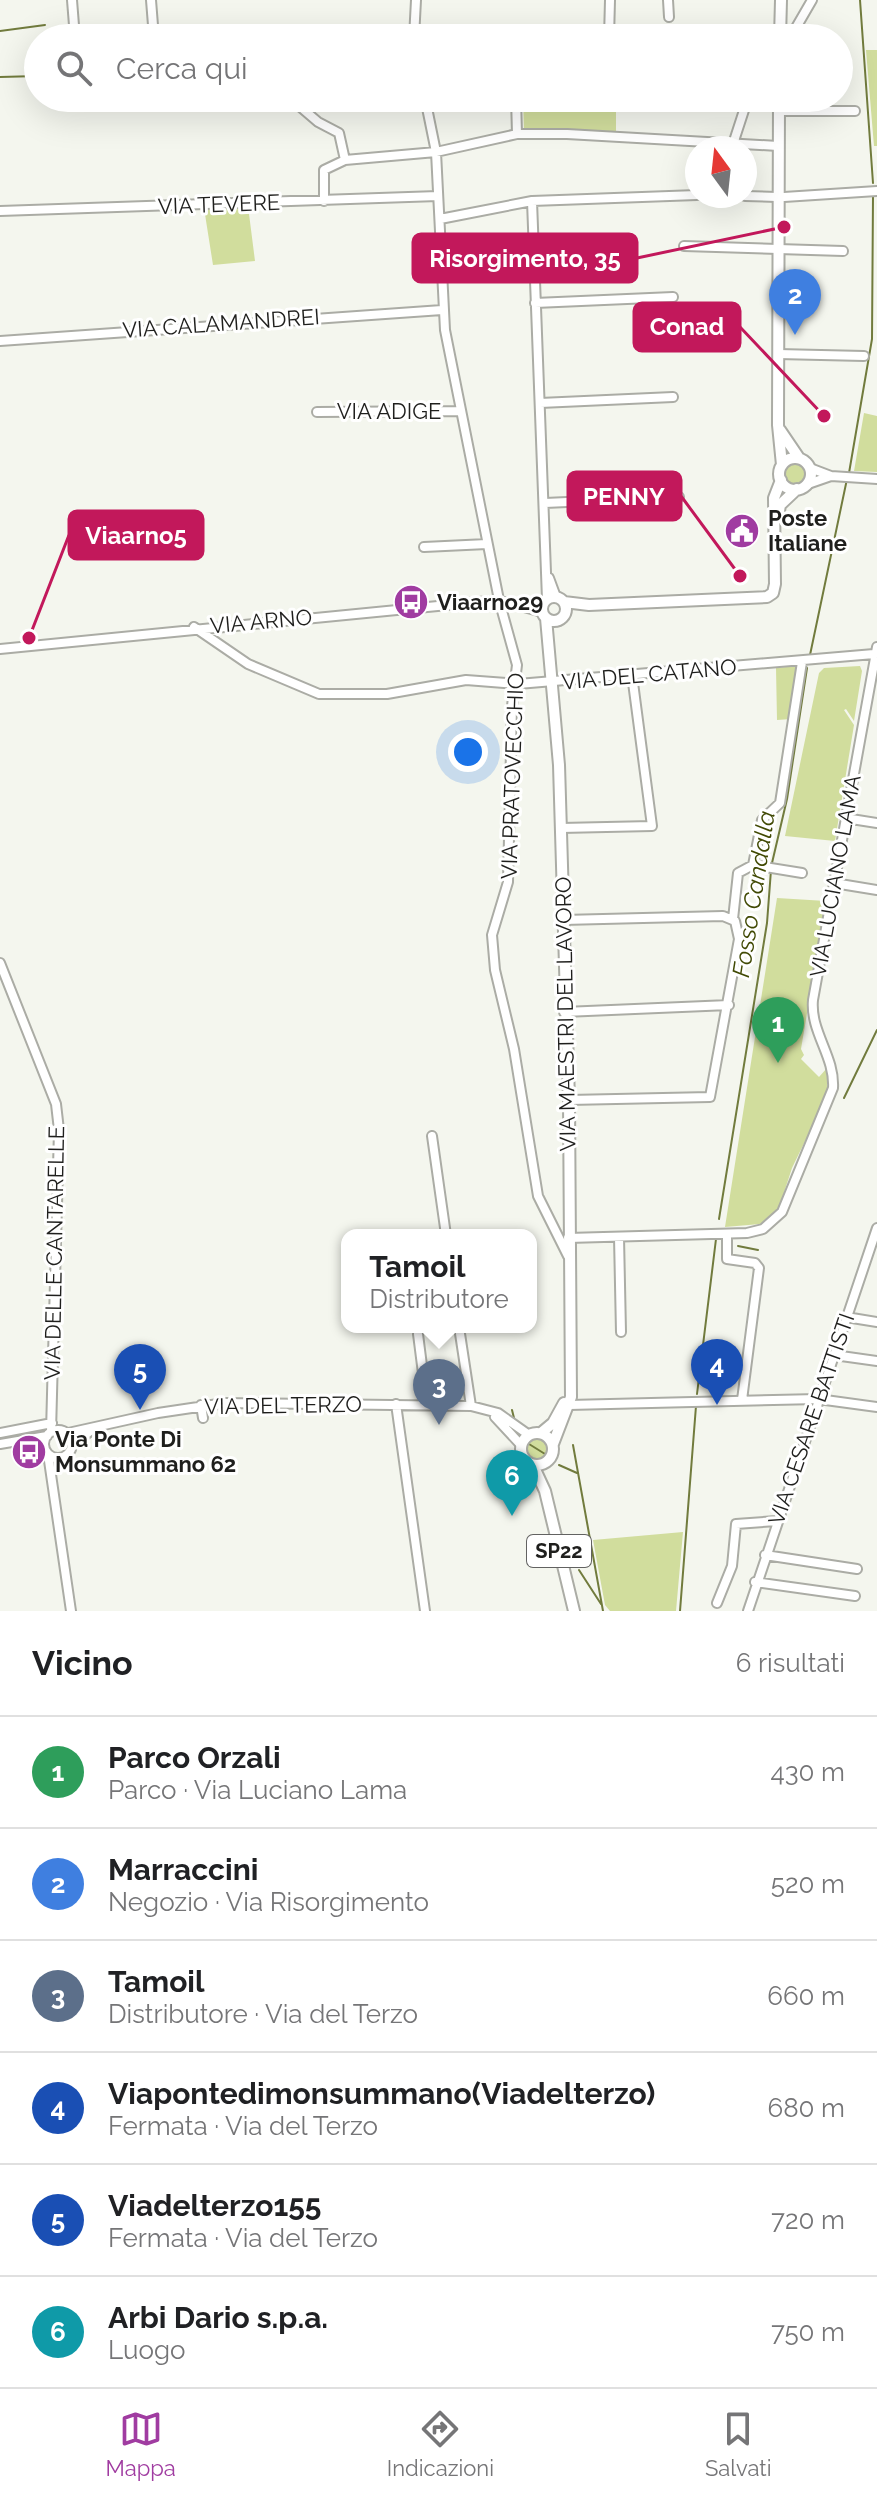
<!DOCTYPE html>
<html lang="it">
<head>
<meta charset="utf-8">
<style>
  :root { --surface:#fff; --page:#f2f2f2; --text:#202124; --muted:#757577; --line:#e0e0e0; --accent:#a03ca1 }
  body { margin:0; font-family:Raleway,sans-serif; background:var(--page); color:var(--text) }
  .compass { position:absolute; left:685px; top:136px; width:72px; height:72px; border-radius:50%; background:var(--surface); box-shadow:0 8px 32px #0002; rotate:345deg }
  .you { position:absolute; left:468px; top:752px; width:28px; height:28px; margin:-20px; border:6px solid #fff; border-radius:50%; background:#1a73e8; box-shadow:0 0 0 12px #1a73e833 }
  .badge { display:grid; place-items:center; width:52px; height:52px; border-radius:50%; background:var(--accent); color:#fff; font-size:26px; font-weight:700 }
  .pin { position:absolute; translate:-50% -66px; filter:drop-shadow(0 2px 4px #0008) }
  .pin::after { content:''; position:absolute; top:42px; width:28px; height:24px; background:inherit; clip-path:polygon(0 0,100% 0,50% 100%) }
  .popup { position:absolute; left:341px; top:1229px; width:196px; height:104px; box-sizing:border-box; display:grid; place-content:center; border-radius:16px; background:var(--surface); filter:drop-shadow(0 2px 6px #0005); font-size:26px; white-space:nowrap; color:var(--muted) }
  .popup b { font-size:30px; color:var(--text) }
  .popup::after { content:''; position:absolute; left:50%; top:100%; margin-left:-16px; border:16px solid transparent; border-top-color:var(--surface) }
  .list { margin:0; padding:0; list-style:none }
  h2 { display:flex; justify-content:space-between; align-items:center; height:104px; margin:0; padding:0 32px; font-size:34px }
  h2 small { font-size:26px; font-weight:400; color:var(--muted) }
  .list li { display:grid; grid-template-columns:52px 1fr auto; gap:24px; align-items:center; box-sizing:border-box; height:112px; padding:0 32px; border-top:2px solid var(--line) }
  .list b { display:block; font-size:30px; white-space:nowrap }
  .list p { margin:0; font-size:26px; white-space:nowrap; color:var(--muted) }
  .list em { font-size:26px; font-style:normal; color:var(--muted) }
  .icon { flex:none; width:44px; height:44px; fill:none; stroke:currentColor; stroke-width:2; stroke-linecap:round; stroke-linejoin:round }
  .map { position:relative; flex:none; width:877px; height:1611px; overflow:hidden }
  .search { position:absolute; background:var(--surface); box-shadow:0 8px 32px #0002; left:24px; right:24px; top:24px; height:88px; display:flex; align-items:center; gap:20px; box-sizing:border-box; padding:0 28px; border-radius:44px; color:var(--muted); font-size:30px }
  .sheet { height:776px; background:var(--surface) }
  nav { display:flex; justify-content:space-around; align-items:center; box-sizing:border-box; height:112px; border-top:2px solid var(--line); background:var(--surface); font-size:22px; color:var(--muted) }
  nav a { display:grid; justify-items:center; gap:4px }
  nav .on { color:var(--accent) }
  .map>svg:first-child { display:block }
  .green { fill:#d1dd9d }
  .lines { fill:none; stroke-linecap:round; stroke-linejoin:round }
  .stream { stroke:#717b3d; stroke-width:2 }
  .minor-casing { stroke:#abaca5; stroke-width:12 }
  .major-casing { stroke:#abaca5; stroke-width:14 }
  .minor { stroke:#fff; stroke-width:8 }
  .major { stroke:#fff; stroke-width:10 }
  .labels { text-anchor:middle; stroke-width:6; stroke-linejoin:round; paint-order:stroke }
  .shield { fill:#fff; stroke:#626261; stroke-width:2 }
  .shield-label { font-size:20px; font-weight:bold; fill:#1f1f1d }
  .street-label { font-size:22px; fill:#1f1f1d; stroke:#fff }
  .poi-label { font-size:22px; font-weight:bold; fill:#1f1f1d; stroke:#fff; text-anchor:start }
  .water-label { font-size:24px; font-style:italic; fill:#414a04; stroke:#fff }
  .leader { fill:none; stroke:#c2185b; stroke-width:3 }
  .callout-dot { fill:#c2185b; stroke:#fff; stroke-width:3 }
  .callout { fill:#c2185b; stroke:#c2185b; stroke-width:3 }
  .callout-label { font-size:24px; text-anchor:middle; font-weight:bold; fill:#fff }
</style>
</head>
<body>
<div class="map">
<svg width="877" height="1611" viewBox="0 0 877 1611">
  <rect width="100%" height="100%" fill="#f4f6ee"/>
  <path class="green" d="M866 50H877V146H874Z
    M523 98H616V131H524Z
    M248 206 255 261 213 265 204 208Z
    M864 413 877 416V472L854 471Z
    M785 474a10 10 0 1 1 20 0a10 10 0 1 1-20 0Z
    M796 666 791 719 777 720 776 668Z
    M860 666 862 671 854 721 846 709 844 710 854 725 835 841 785 836 819 673 824 668Z
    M777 898 826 901 801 1049 804 1055 801 1059 819 1077 827 1068V1096L792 1168 779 1208 760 1224 725 1227Z
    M526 1449a11 11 0 1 1 22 0a11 11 0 1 1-22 0Z
    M683 1532 676 1611H610L605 1605 593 1540Z"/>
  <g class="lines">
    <path class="stream" d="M860 0 873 183
      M0 31 45 25
      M0 77 38 76
      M849 473 872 339 873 196
      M810 655 847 479
      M772 863 787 799 807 668
      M844 1098 877 1030
      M719 1219 767 923 771 870
      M738 1246 758 1250
      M697 1394 716 1239
      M512 1410 514 1418
      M529 1444 545 1454
      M573 1445 603 1611
      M559 1465 577 1473
      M579 1570 601 1604
      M680 1611 696 1406"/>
    <g class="minor-casing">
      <path id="minor" d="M72 0 75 38
        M151 0 154 38
        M668 0 669 17
        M365 38 367 36
        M414 38 416 0
        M609 38 610 0
        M790 38 812 0
        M290 98 318 122 339 133 345 160
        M425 98 436 152 445 330 499 600 517 665 512 706 508 882 492 935 495 970 514 1049 538 1196 568 1256
        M516 98 517 134
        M779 111H855
        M813 111V98
        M733 144 748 98
        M745 196 777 197
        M784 197 877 191
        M324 201V170L345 160 436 152 517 134H567L778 146
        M532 201 547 599
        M0 211 438 196
        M440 219 532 201 697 195
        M684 246 843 251
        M535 303 673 297
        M0 341 442 310
        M778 354 864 356
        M540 403 673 397
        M317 412 460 411
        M810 468 831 476 877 479
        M808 484 831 476
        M545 503 679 497
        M424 547 487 544
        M549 578 556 597
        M522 604 544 602
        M194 627 248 664 319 694H387L466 680 518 684 874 654
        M0 649 499 600 542 612
        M845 818 877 823
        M561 828 652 826 632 675
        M753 865 802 873
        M834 883 877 890
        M733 919 738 873 753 865 762 820 780 803 802 662
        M563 920 723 916 735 921 739 939 710 1097 569 1100
        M0 963 56 1104 59 1130 51 1432
        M564 1012 729 1005
        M432 1136 446 1235
        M727 1234V1259L755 1263 759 1268 742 1400
        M619 1237 621 1332
        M568 1238 747 1233 763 1229 782 1212 833 1088C835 1056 810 1032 813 1000L877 647
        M846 1317 877 1322
        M459 1327 471 1406
        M418 1334 427 1405
        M834 1355 877 1361
        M396 1404 425 1611
        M201 1405 203 1418
        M569 1405 818 1399 877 1407
        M495 1417 521 1445
        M44 1444a14 14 0 1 1 28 0a14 14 0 1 1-28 0Z
        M0 1433 52 1423
        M68 1433 158 1413 225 1403 471 1406 498 1413 529 1435
        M0 1444 47 1436
        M73 1445 94 1428
        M48 1454 71 1611
        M765 1555 857 1569
        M755 1582 855 1596
        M717 1603 732 1566 736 1524 776 1521
        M748 1611 877 1228"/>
    </g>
    <g class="major-casing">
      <path id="major" d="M780 38 781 0
        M779 98 778 425 782 465
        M780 430 799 458
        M779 474a16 16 0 1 1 32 0a16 16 0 1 1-32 0Z
        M778 517 780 505 797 489
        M542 609a12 12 0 1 1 24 0a12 12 0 1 1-24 0Z
        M564 602 589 605 767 597 773 593 775 584 774 498 781 480
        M546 618 559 765 569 1100 571 1397 553 1444
        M521 1449a16 16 0 1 1 32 0a16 16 0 1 1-32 0Z
        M541 1433 553 1423 564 1403
        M533 1465 545 1491 574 1611"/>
    </g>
    <use href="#minor" class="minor"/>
    <use href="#major" class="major"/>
  </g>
  <defs>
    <g id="civic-disc" transform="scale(1.8)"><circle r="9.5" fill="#a03ca1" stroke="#fff"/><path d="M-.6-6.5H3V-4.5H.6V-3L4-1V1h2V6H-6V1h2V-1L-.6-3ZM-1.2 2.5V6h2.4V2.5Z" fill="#fff"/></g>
    <g id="bus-disc" transform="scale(1.8)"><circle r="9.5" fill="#a03ca1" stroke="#fff"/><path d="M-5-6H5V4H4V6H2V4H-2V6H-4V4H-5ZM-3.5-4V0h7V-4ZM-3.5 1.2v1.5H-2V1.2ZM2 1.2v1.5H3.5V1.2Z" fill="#fff"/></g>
  </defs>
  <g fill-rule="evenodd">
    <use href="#civic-disc" x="742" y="531"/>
    <use href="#bus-disc" x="411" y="602"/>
    <use href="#bus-disc" x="29" y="1452"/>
  </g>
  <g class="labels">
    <rect class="shield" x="527" y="1535" width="64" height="32" rx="6"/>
    <g class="shield-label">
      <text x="559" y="1558">SP22</text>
    </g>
    <g class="street-label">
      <text transform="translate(219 204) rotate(-2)" y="8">VIA TEVERE</text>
      <text transform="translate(221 323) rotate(-4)" y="8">VIA CALAMANDREI</text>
      <text x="389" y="419">VIA ADIGE</text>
      <text transform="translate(261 621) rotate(-5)" y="8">VIA ARNO</text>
      <text transform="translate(649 674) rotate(-5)" y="8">VIA DEL CATANO</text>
      <text transform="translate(512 776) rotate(-88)" y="8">VIA PRATOVECCHIO</text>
      <text transform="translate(835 876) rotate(-80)" y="8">VIA LUCIANO LAMA</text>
      <text transform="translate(565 1014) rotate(-91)" y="8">VIA MAESTRI DEL LAVORO</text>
      <text transform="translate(54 1253) rotate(-89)" y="8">VIA DELLE CANTARELLE</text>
      <text transform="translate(283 1405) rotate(-1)" y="8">VIA DEL TERZO</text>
      <text transform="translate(811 1419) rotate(-71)" y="8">VIA CESARE BATTISTI</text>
    </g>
    <g class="poi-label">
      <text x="768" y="526">Poste<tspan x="768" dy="25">Italiane</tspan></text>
      <text x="437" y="610">Viaarno29</text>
      <text x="55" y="1447">Via Ponte Di<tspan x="55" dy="25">Monsummano 62</tspan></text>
    </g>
    <g class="water-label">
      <text transform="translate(754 894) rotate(-81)" y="8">Fosso Candalla</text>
    </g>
  </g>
  <path class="leader" d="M784 227L637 258M824 416L740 327M740 576L681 496M29 638L69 535"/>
  <g class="callout-dot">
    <circle cx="784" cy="227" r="8"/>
    <circle cx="824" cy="416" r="8"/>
    <circle cx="740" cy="576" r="8"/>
    <circle cx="29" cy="638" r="8"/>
  </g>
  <g class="callout">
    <rect x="413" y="234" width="224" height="48" rx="8"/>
    <rect x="634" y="303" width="106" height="48" rx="8"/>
    <rect x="568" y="472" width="113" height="48" rx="8"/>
    <rect x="69" y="511" width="134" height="48" rx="8"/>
  </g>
  <g class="callout-label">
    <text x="525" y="267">Risorgimento, 35</text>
    <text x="687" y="335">Conad</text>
    <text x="624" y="505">PENNY</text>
    <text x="136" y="544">Viaarno5</text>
  </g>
</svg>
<svg class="compass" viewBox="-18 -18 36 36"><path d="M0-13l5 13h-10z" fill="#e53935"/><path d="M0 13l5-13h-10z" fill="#757577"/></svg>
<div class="you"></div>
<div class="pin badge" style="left:778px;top:1063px;background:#2e9e5b">1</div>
<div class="pin badge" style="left:795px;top:335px;background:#3f7fe0">2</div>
<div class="pin badge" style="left:439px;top:1425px;background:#5c6f8a">3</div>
<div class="popup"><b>Tamoil</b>Distributore</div>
<div class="pin badge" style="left:717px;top:1405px;background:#1a4fb4">4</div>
<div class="pin badge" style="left:140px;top:1410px;background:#1a4fb4">5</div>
<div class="pin badge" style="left:512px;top:1516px;background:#0f9aa8">6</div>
<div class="search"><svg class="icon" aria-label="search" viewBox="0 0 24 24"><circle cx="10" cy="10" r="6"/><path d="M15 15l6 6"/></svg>Cerca qui</div>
</div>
<section class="sheet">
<h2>Vicino<small>6 risultati</small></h2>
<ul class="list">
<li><span class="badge" style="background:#2e9e5b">1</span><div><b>Parco Orzali</b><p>Parco · Via Luciano Lama</p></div><em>430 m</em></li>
<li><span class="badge" style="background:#3f7fe0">2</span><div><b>Marraccini</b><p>Negozio · Via Risorgimento</p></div><em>520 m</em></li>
<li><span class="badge" style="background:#5c6f8a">3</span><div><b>Tamoil</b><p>Distributore · Via del Terzo</p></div><em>660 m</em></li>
<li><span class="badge" style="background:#1a4fb4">4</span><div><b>Viapontedimonsummano(Viadelterzo)</b><p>Fermata · Via del Terzo</p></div><em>680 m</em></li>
<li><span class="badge" style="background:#1a4fb4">5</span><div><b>Viadelterzo155</b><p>Fermata · Via del Terzo</p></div><em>720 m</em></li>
<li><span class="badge" style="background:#0f9aa8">6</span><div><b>Arbi Dario s.p.a.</b><p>Luogo</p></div><em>750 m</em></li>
</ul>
</section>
<nav>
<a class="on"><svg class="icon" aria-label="map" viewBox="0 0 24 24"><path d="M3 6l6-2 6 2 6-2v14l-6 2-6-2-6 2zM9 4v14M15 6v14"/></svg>Mappa</a>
<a><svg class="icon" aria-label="directions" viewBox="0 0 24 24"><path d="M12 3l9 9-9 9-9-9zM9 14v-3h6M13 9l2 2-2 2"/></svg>Indicazioni</a>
<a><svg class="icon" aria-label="saved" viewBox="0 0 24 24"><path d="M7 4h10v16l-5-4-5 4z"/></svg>Salvati</a>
</nav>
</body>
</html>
